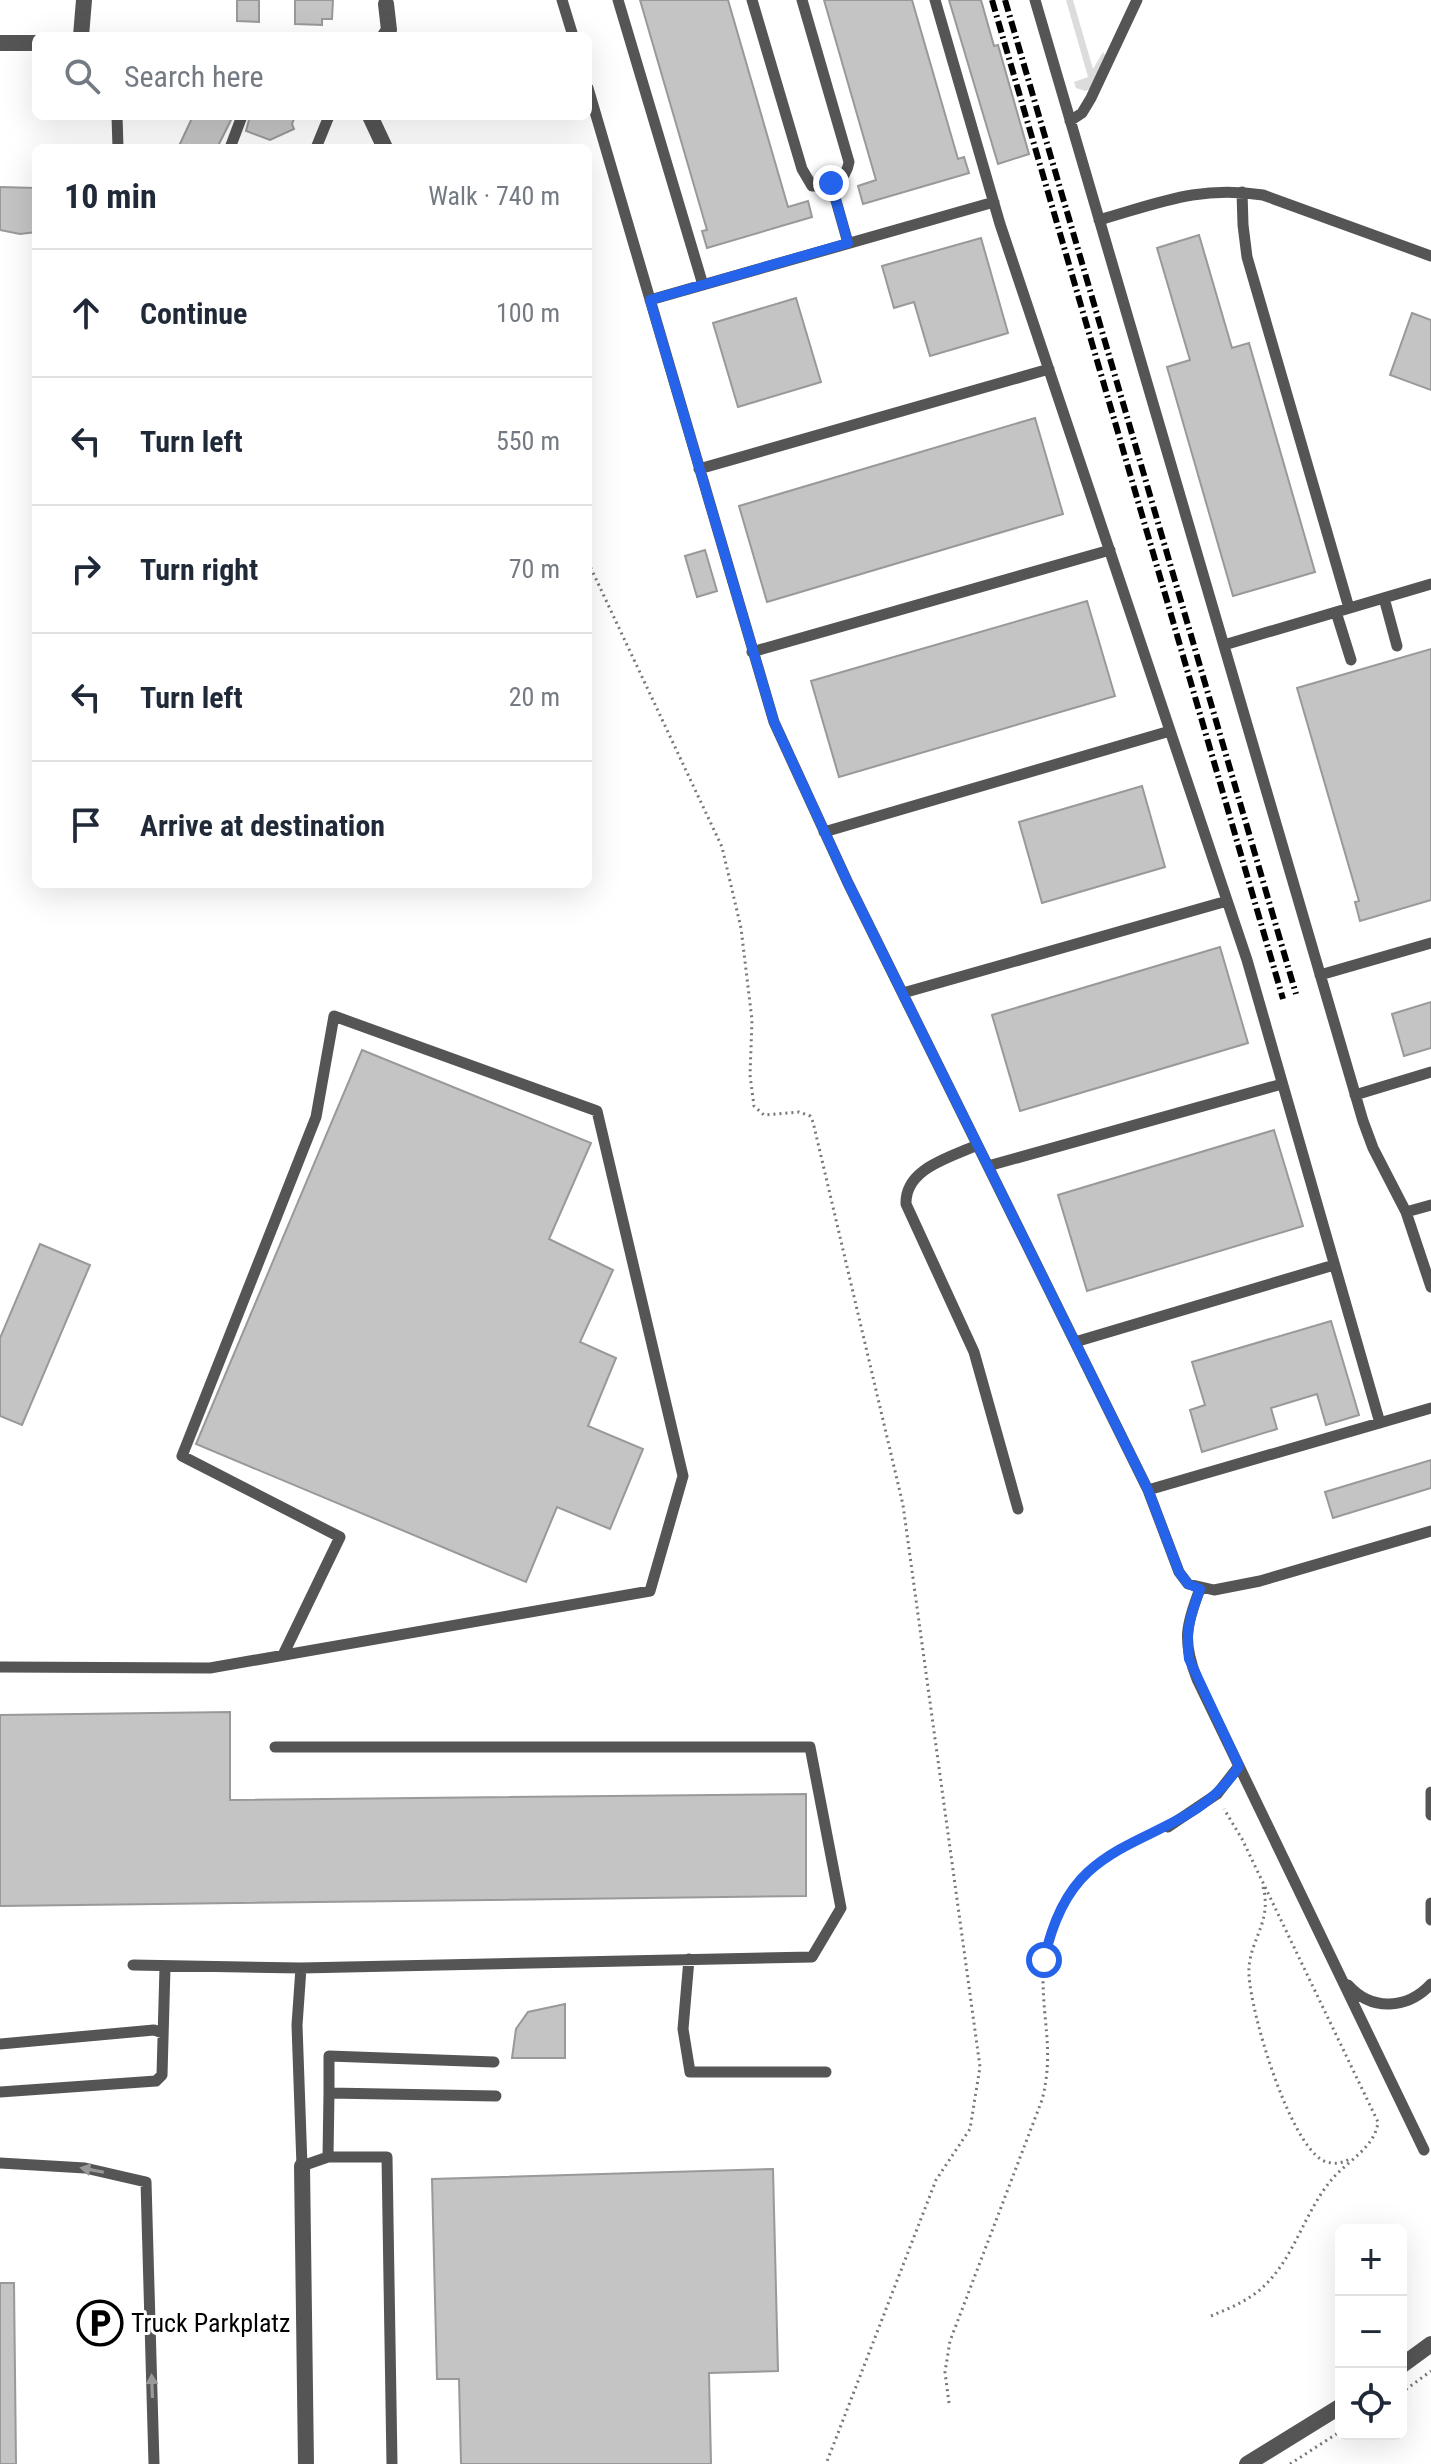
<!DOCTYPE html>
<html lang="en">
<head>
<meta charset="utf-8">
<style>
  :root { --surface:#fff; --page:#f2f2f3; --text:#1f2937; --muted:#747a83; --line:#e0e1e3 }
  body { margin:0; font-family:"Roboto Condensed",sans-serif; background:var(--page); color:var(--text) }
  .controls { position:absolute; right:24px; bottom:24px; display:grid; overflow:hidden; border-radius:12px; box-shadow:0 8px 32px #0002 }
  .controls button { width:72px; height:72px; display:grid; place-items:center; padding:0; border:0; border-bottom:2px solid var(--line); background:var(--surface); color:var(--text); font:40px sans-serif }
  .stop { position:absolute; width:24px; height:24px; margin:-18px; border:6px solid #2563eb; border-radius:50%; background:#fff }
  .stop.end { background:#2563eb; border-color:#fff; box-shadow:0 2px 8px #0008 }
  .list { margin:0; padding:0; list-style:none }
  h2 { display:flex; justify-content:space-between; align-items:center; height:104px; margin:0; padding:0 32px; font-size:34px }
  h2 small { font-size:26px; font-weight:400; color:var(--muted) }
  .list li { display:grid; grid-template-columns:52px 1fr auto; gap:24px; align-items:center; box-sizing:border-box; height:128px; padding:0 32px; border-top:2px solid var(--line) }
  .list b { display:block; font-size:30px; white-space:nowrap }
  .list em { font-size:26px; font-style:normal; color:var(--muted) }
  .icon { flex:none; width:44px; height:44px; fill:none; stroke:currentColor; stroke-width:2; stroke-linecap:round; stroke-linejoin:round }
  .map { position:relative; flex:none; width:1431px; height:2464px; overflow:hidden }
  .search { position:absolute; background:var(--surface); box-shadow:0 8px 32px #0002; left:32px; top:32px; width:560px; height:88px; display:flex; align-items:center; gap:20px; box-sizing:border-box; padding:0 28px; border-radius:12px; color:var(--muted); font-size:30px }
  .panel { position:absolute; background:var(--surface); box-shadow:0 8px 32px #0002; left:32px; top:144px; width:560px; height:744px; border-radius:12px }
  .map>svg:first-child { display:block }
  .green { fill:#dcdcdc }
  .building { fill:#c4c4c4; stroke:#999; stroke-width:2 }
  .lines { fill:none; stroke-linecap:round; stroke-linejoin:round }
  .path { stroke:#777; stroke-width:3; stroke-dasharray:2 4; stroke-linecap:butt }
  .service { stroke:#555; stroke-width:11 }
  .minor { stroke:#555; stroke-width:16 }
  .rail { stroke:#000; stroke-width:6; stroke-dasharray:12 4 2 4; stroke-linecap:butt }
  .oneway { fill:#999 }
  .route { stroke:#2563eb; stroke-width:10 }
  .labels { text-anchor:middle; stroke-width:6; stroke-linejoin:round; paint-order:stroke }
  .poi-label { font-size:26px; fill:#000; stroke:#fff; text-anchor:start }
</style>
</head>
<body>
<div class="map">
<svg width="1431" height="2464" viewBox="0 0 1431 2464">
  <rect width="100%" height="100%" fill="#fff"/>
  <path class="green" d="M1066 0H1073L1093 69 1103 52 1105 55 1090 89 1085 91 1076 88 1074 82 1088 77Z"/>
  <path class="building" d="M237 0H259V22L237 21Z
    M295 0H333L332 19H322V25L295 24Z
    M640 0H728L788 207 808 201 812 217 707 248 702 231 707 230Z
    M824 0H912L958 159 964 157 969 173 863 204 858 186 876 180Z
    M949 0H981L994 46 998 45 1029 154 998 164Z
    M193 116H233L217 148H178Z
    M250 116H295L292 124 294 129 270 140 246 131Z
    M0 187 36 188V232L20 234 0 230Z
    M1199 235 1232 348 1249 343 1315 572 1233 596 1167 367 1190 360 1157 248Z
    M981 238 1008 333 930 356 914 302 894 308 882 266Z
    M796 298 821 382 738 407 713 323Z
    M1412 313 1431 320V390L1390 375Z
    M1035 418 1063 514 767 602 739 506Z
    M705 550 717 591 697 597 685 556Z
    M1087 601 1115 696 839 777 811 681Z
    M1431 649V900L1360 921 1355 902 1359 901 1297 688Z
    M1142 786 1165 867 1042 903 1019 822Z
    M1220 947 1248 1043 1020 1111 992 1015Z
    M1431 1002V1048L1404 1056 1392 1014Z
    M362 1050 591 1143 549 1239 613 1270 580 1342 616 1358 588 1426 643 1449 610 1529 557 1507 526 1582 196 1444Z
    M1274 1130 1303 1226 1087 1291 1058 1195Z
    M40 1244 90 1265 22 1425 0 1416V1338Z
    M1331 1321 1359 1415 1326 1425 1317 1394 1271 1408 1277 1429 1202 1452 1190 1410 1205 1405 1192 1362Z
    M1431 1460V1488L1333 1518 1325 1492Z
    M230 1712V1800L806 1794V1896L0 1906V1715Z
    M565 2004V2058H512L516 2029 528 2012Z
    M773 2169 778 2371 709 2373 711 2464H461L459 2379H437L432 2179Z
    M0 2283H14L16 2464H0Z"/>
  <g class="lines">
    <path class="path" d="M588 562 722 847 741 928 752 1020 750 1075 754 1106 764 1115 799 1112 810 1116 813 1122 903 1505 980 2067 970 2129 936 2180 826 2464
      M1263 1887C1273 1923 1247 1942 1249 1975 1251 2014 1288 2139 1322 2160 1332 2165 1342 2164 1351 2158
      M1211 2316C1230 2308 1250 2300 1264 2286 1295 2257 1305 2210 1333 2178 1349 2160 1375 2147 1378 2122L1242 1839 1224 1809
      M1401 2393 1431 2371
      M949 2403 945 2372 950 2341 1042 2100C1054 2053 1043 2024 1043 1978 1042 1935 1066 1887 1101 1862 1118 1850 1137 1842 1156 1833
      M1290 2464 1341 2431"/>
    <path class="service" d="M562 0 573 36
      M618 0 703 285
      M752 0 802 169 812 186C831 187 846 181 849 162L802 0
      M935 0 1000 224 1247 960 1380 1423
      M1035 0 1363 1121 1373 1148 1406 1212 1431 1287
      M588 88 774 722 848 883 1148 1490 1179 1572 1188 1584 1214 1590 1260 1581 1431 1531
      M117 116 118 148
      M1070 121 1082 113 1091 98 1137 0
      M230 148 242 116
      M316 148 329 116
      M831 183 848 243
      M1242 192 1243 225 1247 257 1349 608
      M1099 220C1159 203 1199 185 1263 195L1431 256
      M650 300 994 202
      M699 469 1049 369
      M1384 598 1397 646
      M1336 612 1351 660
      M1224 645 1431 584
      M752 652 1110 550
      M824 832 1170 731
      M1320 975 1431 943
      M903 993 1227 901
      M1355 1095 1431 1072
      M977 1145C950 1158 905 1168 906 1204L974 1352 1018 1509
      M988 1166 1282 1084
      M1406 1212 1431 1205
      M1075 1342 1334 1265
      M1148 1490 1431 1408
      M1200 1589C1186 1625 1182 1641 1197 1679L1424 2150
      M0 1667 210 1668 650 1591 683 1476 597 1111 334 1016 316 1117 182 1456 340 1537 283 1655
      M275 1747H810L841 1908 812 1957 301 1968
      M1431 1792V1815
      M1168 1827 1217 1794 1239 1766
      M1431 1903V1920
      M689 1959 683 2029 690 2072H826
      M133 1965 301 1968 297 2025 302 2166 328 2157 329 2093 496 2096
      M1348 1985C1372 2012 1408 2009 1431 1984
      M0 2044 154 2030 163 2033
      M0 2092 156 2081 162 2075 165 1967
      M329 2093V2056L494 2062
      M328 2157H387L392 2464
      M0 2163 85 2168 146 2182 154 2464"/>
    <path class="minor" d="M81 36 84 0
      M385 36 389 30 386 4
      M0 43H36
      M370 116 385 148
      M302 2166 306 2464
      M1401 2366 1431 2344
      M1247 2464 1341 2406"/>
    <path class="rail" d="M992 0 1283 999
      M1005 0 1296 994"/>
  </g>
  <defs><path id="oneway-solid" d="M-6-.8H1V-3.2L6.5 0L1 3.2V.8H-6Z" transform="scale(2)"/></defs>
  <g class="oneway">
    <use href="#oneway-solid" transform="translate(92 2170) rotate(-169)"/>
    <use href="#oneway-solid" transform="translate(152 2386) rotate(-92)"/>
  </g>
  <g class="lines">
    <path class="route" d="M831 183 848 243 650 300 774 722 848 883 1148 1490 1179 1572 1188 1584 1200 1589C1191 1614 1185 1632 1189 1659L1239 1766C1200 1827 1135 1829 1088 1872 1063 1895 1051 1928 1044 1960"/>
  </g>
  <defs>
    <g id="parking-ring" transform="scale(2.3)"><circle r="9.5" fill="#fff" stroke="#000" stroke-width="1.5"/><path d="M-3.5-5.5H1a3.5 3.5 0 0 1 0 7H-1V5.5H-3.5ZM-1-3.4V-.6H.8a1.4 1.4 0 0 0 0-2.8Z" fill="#000"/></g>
  </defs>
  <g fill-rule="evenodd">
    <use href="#parking-ring" x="100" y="2323"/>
  </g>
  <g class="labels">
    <g class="poi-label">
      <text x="131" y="2332">Truck Parkplatz</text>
    </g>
  </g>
</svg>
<div class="controls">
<button>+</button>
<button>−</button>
<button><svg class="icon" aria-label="locate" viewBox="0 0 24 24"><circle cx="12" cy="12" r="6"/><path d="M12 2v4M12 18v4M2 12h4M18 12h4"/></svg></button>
</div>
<div class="stop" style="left:1044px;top:1960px"></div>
<div class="stop end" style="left:831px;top:183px"></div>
<div class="search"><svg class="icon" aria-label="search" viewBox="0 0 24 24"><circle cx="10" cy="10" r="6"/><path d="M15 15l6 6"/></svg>Search here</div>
<section class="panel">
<h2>10 min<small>Walk · 740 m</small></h2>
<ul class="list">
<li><svg class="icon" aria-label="ahead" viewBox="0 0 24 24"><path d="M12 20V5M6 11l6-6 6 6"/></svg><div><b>Continue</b></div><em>100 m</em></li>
<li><svg class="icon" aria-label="left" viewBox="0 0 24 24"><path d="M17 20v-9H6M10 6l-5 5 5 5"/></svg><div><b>Turn left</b></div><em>550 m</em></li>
<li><svg class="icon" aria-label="right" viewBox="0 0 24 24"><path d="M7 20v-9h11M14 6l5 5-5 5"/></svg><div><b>Turn right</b></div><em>70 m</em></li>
<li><svg class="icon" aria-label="left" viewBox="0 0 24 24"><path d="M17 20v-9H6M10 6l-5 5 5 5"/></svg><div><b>Turn left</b></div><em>20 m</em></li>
<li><svg class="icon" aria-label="arrive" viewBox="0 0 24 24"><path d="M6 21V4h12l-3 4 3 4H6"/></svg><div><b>Arrive at destination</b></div></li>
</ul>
</section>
</div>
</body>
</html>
